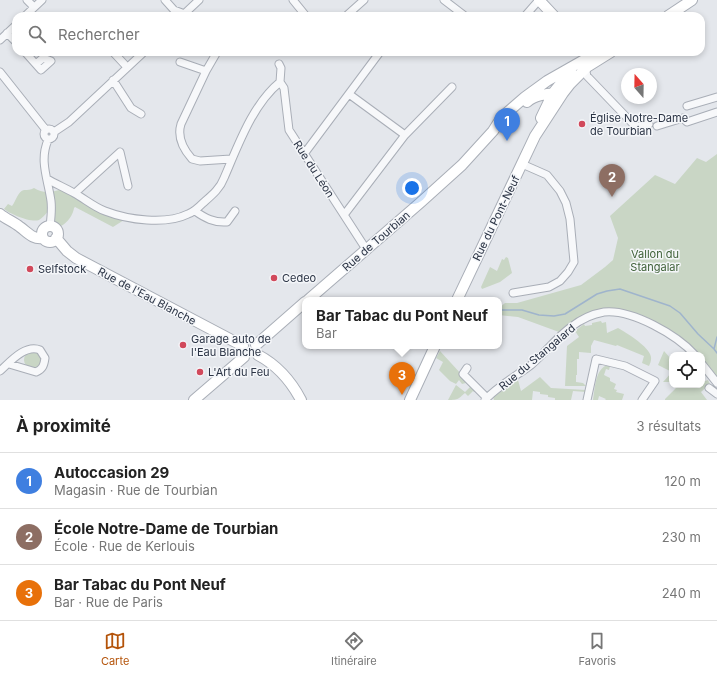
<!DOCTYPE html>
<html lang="fr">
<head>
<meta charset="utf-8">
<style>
  :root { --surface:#fff; --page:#f6f6f6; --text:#222; --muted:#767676; --line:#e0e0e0; --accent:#b45309 }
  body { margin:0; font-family:Inter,sans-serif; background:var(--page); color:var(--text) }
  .controls { position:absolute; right:12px; bottom:12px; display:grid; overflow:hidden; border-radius:8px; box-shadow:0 2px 6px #0003 }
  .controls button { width:36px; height:36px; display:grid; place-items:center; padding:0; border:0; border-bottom:1px solid var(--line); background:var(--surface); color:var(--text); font:20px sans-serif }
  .compass { position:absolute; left:621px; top:68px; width:36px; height:36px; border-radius:50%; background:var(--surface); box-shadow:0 2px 6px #0003; rotate:340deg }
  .you { position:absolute; left:412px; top:188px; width:14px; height:14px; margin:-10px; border:3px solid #fff; border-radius:50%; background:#1a73e8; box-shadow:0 0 0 6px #1a73e833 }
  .badge { display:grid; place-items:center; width:26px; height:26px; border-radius:50%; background:var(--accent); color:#fff; font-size:13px; font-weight:700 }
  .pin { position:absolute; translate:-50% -33px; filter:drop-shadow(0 1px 2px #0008) }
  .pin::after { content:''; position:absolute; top:21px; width:14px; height:12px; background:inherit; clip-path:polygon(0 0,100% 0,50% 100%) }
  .popup { position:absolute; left:302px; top:297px; width:200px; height:52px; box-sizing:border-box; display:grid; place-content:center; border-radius:8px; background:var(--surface); filter:drop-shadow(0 1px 3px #0005); font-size:13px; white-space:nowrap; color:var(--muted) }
  .popup b { font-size:15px; color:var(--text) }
  .popup::after { content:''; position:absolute; left:50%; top:100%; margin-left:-8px; border:8px solid transparent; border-top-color:var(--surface) }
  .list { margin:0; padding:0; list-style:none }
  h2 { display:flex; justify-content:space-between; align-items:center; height:52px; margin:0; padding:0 16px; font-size:17px }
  h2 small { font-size:13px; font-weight:400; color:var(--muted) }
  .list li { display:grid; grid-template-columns:26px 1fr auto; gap:12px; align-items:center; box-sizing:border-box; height:56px; padding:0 16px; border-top:1px solid var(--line) }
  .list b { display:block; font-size:15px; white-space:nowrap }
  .list p { margin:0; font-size:13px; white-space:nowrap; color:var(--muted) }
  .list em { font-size:13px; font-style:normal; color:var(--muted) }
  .icon { flex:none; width:22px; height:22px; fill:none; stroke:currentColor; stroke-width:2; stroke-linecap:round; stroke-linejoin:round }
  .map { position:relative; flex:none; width:717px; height:400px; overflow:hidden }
  .search { position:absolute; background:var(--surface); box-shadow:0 2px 6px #0003; left:12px; right:12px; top:12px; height:44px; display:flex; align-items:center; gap:10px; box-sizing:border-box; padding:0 14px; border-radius:12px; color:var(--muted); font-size:15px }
  .sheet { height:220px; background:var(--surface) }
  nav { display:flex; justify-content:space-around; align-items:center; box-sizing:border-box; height:56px; border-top:1px solid var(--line); background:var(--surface); font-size:11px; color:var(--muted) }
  nav a { display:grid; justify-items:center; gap:2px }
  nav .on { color:var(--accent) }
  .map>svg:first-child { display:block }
  .green { fill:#c9d6c5 }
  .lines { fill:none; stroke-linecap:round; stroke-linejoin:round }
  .stream { stroke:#9fb4cc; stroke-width:1.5 }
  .street-casing { stroke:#a9aeb7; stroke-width:9 }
  .secondary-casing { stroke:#a9aeb7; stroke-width:12 }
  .street { stroke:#f7f8fa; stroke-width:7 }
  .secondary { stroke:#fff; stroke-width:10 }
  .poi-dot { fill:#d1495b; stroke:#f4f6f9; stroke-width:1.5 }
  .labels { text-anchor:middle; stroke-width:3; stroke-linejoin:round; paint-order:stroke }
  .poi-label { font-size:11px; fill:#2b3445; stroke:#f4f6f9; text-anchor:start }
  .street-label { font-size:11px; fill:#2b3445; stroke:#f4f6f9 }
  .park-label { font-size:11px; fill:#3f6138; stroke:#f4f6f9 }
</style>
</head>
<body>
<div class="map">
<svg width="717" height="400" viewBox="0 0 717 400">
  <rect width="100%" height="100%" fill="#e4e7ec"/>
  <path class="green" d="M717 154V378L702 361V355H697C675 328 627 299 590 312 579 316 569 325 559 332L518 317 499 315 500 307 505 303H517L581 285 605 267 613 260 618 238 610 216 655 175 675 184 697 158 706 162Z
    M34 188C43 194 53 192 63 189L124 220 113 227 75 207 74 208C73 216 65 227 56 227L48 211C46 214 42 218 39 220 31 223 10 214 4 209L8 204 12 206C16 201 18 191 24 190 28 190 30 190 34 188Z
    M506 257 508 258 512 273 500 282 482 289 481 287 490 267 497 271 502 259 504 260Z
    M601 321 602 323 606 322 607 333 618 328C627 333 646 345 650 354 652 358 651 362 649 366L642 363 644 356 617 345 616 346 594 340 591 346V353L579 352V359H577V375H576V382L583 383 586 386H565L567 346 579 337 575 331 584 324 585 326 592 325V323Z
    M440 351 462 375 478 389 474 392 473 391 468 396 465 393C458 399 459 400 448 400L456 385 465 392 470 387 466 383 462 384 459 380 456 384 450 381 439 370 443 362 436 358Z
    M664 351 672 360V385L669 382H663L672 372 658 365Z
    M24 360a9 9 0 1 1 18 0a9 9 0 1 1-18 0Z
    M605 366H610L609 370 606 369 604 375 610 378V381L616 384 614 389 617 390 616 392 624 394 622 400H605L606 399 599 396 598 400H593C595 389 595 372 605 366Z
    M540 377 551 388 586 390V392L573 391 571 400H555V398L548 397V395L540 394V392L533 391 532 400H494L493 397 518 380 521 391Z
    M708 380 710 384 701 392 707 400H665V399L676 388 672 385H697L698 387 702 385V382Z"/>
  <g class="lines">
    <path class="stream" d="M499 310H522L539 315 554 316 565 314 597 294 607 291 620 289 670 306 680 313 698 334 714 349 717 353
      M714 349 717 337"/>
    <g class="street-casing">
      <path id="street" d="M27 0 34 7
        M165 0 174 10 190 16
        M293 0 306 16
        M444 0 465 16
        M25 16 42 0
        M182 16 199 0
        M346 16 364 0
        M525 16 539 0
        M7 33 16 42
        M0 40 16 25
        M25 52 41 70 51 61 43 58 36 64
        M113 52 127 67
        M217 52 206 71 181 124C177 137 184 150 192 159L200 161 231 159
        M180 62 206 71
        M279 64 281 68 280 82
        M587 67 586 72 587 76 636 127 649 124
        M0 72 46 130
        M113 80 131 108 141 114
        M280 82 284 88 289 130 366 249
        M349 94 405 135
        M687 106 717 97
        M657 126 683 118 687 122 717 112
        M44 134a5 5 0 1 1 10 0a5 5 0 1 1-10 0Z
        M54 132 69 122 144 52
        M48 140C39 161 48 179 51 201 52 209 51 218 50 226
        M304 154 380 52
        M47 179C56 184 65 188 74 193 85 199 94 207 105 211 128 220 166 225 188 214 194 212 198 208 203 203 211 196 220 189 224 178 238 146 252 105 280 82
        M75 193 120 152 128 186
        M195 211C205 218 214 223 227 222L235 211
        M344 215 405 135 452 87
        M513 293 549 287 560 281 568 272 574 262 570 219 566 203 560 191 547 175 522 164
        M702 364 717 383
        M467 368 463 374 487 398
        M0 371C10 362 25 344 40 350L45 358C44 365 43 369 36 372L9 364
        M709 388 717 394
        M485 400C498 386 516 376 531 365 545 353 556 338 571 327 580 320 592 314 604 312 632 309 677 335 695 355
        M587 400 596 359 625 366 655 381 642 400"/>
    </g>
    <g class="secondary-casing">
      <path id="secondary" d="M539 0 554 16
        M668 16 692 0
        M527 102C535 95 546 94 557 93
        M541 118 553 93 571 71
        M0 214C6 219 14 222 20 227 27 232 33 240 43 238
        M42 234a8 8 0 1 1 16 0a8 8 0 1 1-16 0Z
        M56 238 67 251 76 258 243 346
        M308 300 421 202 462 165 493 131 502 117 525 97 547 81 598 52
        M457 300 535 136 563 93 570 84 587 67 611 52
        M256 345 305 302
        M258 355C277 365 291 381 301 400
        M194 400 244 357
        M410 400 435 346"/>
    </g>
    <use href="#street" class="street"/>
    <use href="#secondary" class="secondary"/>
  </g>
  <g class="poi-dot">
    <circle cx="582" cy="124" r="4"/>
    <circle cx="30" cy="269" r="4"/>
    <circle cx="274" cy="278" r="4"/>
    <circle cx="183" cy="345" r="4"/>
    <circle cx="200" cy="372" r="4"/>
  </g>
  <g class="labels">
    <g class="poi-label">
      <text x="590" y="122">Église Notre-Dame<tspan x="590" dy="13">de Tourbian</tspan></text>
      <text x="38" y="273">Selfstock</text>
      <text x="282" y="282">Cedeo</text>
      <text x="191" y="343">Garage auto de<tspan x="191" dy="13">l'Eau Blanche</tspan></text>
      <text x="208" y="376">L'Art du Feu</text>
    </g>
    <g class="street-label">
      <text transform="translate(314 169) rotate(57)" y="4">Rue du Léon</text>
      <text transform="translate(496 218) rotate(-64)" y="4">Rue du Pont-Neuf</text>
      <text transform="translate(376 241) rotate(-41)" y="4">Rue de Tourbian</text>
      <text transform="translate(147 296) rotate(28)" y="4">Rue de l'Eau Blanche</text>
      <text transform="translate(537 357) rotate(-40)" y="4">Rue du Stangalard</text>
    </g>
    <g class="park-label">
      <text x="655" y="258">Vallon du<tspan x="655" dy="13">Stangalar</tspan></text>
    </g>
  </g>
</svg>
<div class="controls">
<button><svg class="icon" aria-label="locate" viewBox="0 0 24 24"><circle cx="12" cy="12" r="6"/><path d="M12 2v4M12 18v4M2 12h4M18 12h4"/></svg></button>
</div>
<svg class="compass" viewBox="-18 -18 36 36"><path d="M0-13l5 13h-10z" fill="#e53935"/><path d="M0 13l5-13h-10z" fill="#767676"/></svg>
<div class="you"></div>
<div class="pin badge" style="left:507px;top:141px;background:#3f7fe0">1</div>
<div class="pin badge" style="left:612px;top:197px;background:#8d6e63">2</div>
<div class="pin badge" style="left:402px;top:395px;background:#e8710a">3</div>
<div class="popup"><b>Bar Tabac du Pont Neuf</b>Bar</div>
<div class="search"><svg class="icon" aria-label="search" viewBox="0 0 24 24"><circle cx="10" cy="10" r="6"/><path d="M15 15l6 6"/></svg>Rechercher</div>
</div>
<section class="sheet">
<h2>À proximité<small>3 résultats</small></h2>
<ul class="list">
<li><span class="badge" style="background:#3f7fe0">1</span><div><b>Autoccasion 29</b><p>Magasin · Rue de Tourbian</p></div><em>120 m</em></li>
<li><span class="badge" style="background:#8d6e63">2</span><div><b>École Notre-Dame de Tourbian</b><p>École · Rue de Kerlouis</p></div><em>230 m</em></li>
<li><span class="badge" style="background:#e8710a">3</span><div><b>Bar Tabac du Pont Neuf</b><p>Bar · Rue de Paris</p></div><em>240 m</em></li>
</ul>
</section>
<nav>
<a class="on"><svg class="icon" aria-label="map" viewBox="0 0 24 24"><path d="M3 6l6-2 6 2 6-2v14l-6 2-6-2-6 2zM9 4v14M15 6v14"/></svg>Carte</a>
<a><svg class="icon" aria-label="directions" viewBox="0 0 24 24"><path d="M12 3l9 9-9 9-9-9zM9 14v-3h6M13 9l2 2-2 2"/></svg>Itinéraire</a>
<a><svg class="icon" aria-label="saved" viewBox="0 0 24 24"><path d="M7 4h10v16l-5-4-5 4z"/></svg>Favoris</a>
</nav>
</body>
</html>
